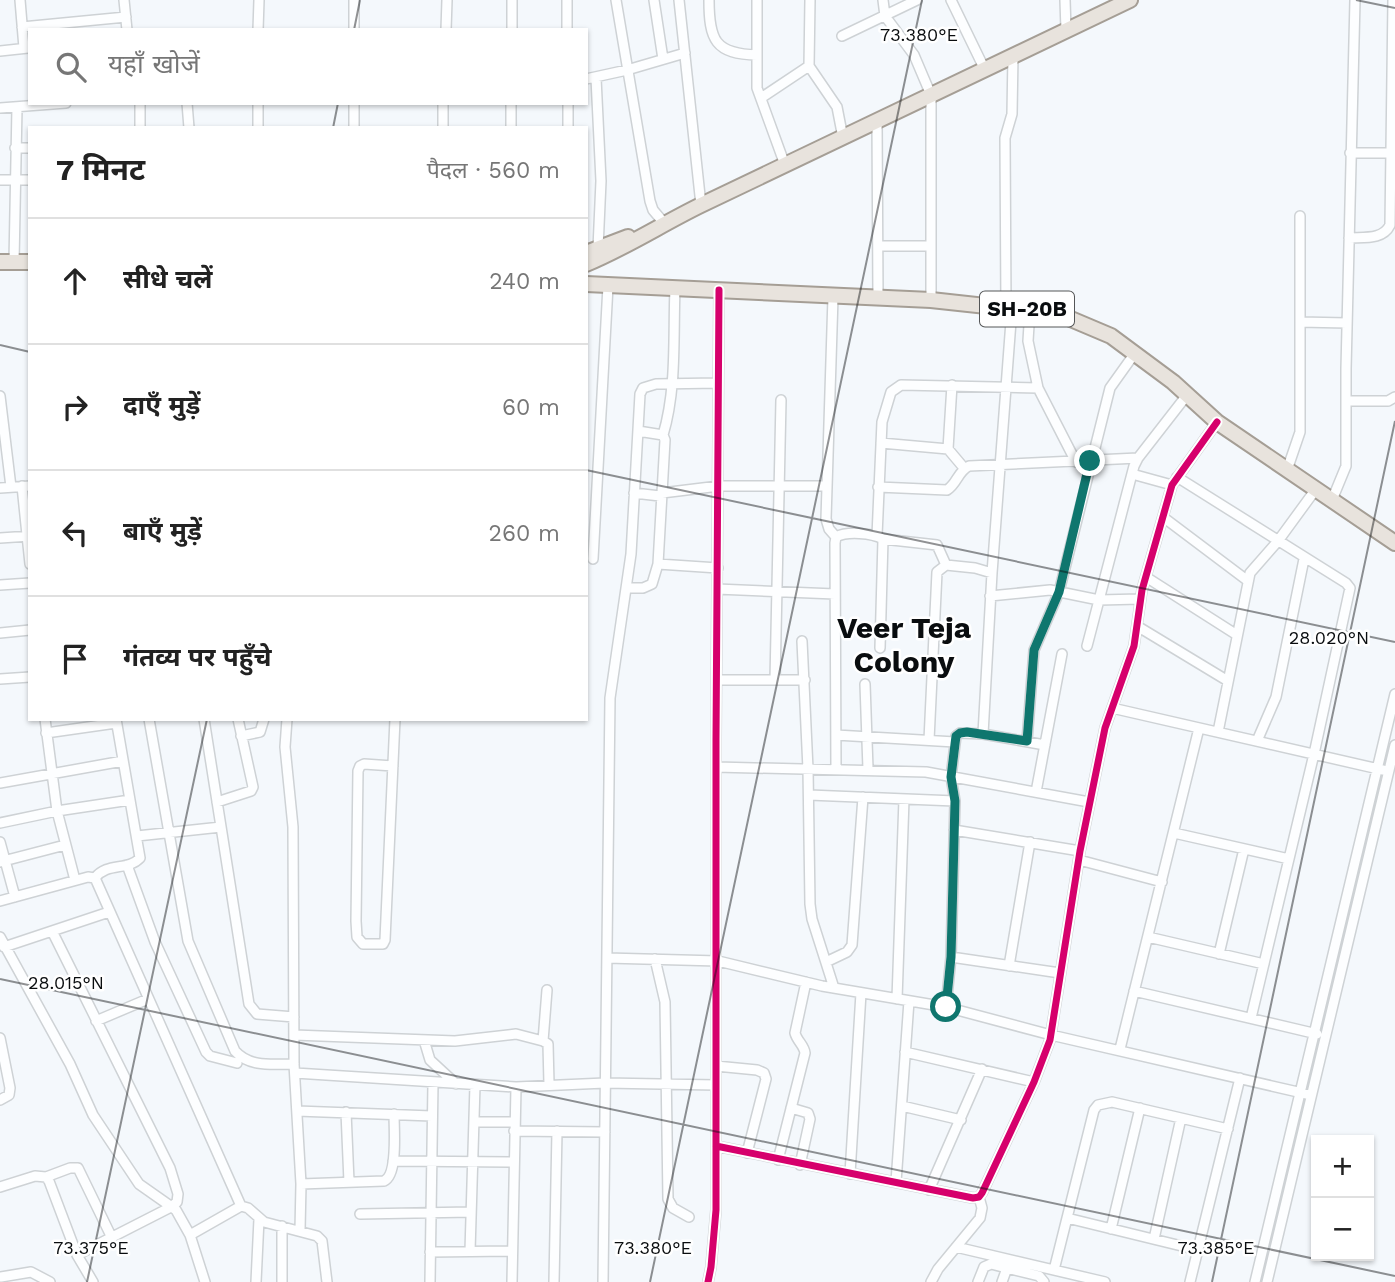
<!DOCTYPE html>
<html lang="hi">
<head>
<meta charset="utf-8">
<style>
  :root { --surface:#fff; --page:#f2f2f2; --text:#222; --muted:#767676; --line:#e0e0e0 }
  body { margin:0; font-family:"Work Sans","Noto Sans Devanagari",sans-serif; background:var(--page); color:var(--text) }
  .controls { position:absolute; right:21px; bottom:21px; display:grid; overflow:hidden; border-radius:0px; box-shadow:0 2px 5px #0004 }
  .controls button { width:63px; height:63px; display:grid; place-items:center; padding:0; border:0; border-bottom:2px solid var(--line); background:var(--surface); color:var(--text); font:35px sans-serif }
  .stop { position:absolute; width:21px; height:21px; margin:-16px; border:5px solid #0f766e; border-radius:50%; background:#fff }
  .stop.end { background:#0f766e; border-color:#fff; box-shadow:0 2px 7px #0008 }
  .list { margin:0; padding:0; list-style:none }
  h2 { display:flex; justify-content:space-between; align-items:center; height:91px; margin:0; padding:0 28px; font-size:30px }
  h2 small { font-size:23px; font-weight:400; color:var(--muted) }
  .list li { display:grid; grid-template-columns:46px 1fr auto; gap:21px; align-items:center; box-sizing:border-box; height:126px; padding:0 28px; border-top:2px solid var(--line) }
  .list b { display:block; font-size:26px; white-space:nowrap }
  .list em { font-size:23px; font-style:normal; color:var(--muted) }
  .icon { flex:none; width:38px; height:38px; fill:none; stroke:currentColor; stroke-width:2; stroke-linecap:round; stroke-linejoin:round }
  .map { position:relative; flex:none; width:1395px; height:1282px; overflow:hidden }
  .search { position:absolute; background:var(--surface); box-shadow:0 2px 5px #0004; left:28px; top:28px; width:560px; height:77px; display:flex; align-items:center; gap:18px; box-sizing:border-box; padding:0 24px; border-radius:0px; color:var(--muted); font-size:26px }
  .panel { position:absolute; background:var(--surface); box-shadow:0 2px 5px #0004; left:28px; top:126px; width:560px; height:595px; border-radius:0px }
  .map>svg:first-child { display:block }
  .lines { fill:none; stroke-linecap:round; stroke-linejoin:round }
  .minor-casing { stroke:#ced2d5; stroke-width:12 }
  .primary-casing { stroke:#a59e95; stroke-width:18 }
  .minor { stroke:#fdfeff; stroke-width:9 }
  .primary { stroke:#e8e3dd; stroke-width:14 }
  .cycleway-casing { stroke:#fff; stroke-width:11 }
  .cycleway { stroke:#d6006c; stroke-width:7 }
  .route { stroke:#0f766e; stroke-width:9 }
  .ticks { fill:none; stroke:#0a0d0f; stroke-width:2; stroke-opacity:0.45 }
  .labels { text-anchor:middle; stroke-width:5; stroke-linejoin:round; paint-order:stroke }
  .shield { fill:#fff; stroke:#545657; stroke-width:2 }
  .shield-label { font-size:21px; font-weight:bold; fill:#0a0d0f }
  .district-label { font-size:30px; font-weight:bold; fill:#0a0d0f; stroke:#fff }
  .ticks-label { font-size:18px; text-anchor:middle; fill:#0a0d0f; stroke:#fff; stroke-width:5; stroke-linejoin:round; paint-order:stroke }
</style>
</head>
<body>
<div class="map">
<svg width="1395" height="1282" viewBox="0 0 1395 1282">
  <rect width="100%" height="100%" fill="#f4f8fc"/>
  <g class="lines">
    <g class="minor-casing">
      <path id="minor" d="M20 0 24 48
        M124 0 127 30
        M567 0V30
        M616 0 650 201 653 210 664 223
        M654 0 663 59
        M679 0 701 205
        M709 0C709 40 715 54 757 55
        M757 0V88L785 165
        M810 0 809 66 837 107 843 138
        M883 0 885 16 914 55 931 95V300
        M951 0 985 70
        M1065 0 1066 30
        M22 27 126 17
        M258 30 259 0
        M354 30V0
        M446 30 447 0
        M512 30V0
        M842 36 917 0
        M0 51 28 48
        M596 78 601 181 598 248
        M586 79 627 70 685 53
        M761 98 809 66
        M140 103V128
        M187 103 189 128
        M258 103V128
        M354 103V128
        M0 108 66 103
        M877 121 878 297
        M443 128V103
        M511 128V103
        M568 128V103
        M15 148H30
        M1350 153H1390
        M0 180H30
        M1349 238C1364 237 1383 240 1390 225L1393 0
        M879 246H931
        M14 262 17 107
        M833 297 826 519 829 529 836 537
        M1006 307 1005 138 1012 114 1013 55
        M1030 309 1028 341 1038 388 1076 462
        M1300 322 1347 323
        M0 396 11 487
        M1346 401H1388L1395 397
        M663 435C677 388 673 336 675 288
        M881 443 948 449 964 468
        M948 449 952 385
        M1287 470 1300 432V216
        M1132 474 1172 485
        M1177 477 1346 583 1350 588 1314 754 1251 1018
        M22 486 30 564
        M878 487 947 490C957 484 958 471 969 466L1138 458
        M0 488 30 486
        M634 493 660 496 662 493 719 486H827
        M1332 500 1346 466V369L1355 0
        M1163 517 1248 581
        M877 536 882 422 891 392 901 385 1038 388
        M0 538 30 536
        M883 539 937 545 946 565
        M593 559 608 286
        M658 564 718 568
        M1146 577 1237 635
        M0 585 30 583
        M626 588H643L652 584 658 564 665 440 663 435 638 431
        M717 589 835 594
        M990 596 1050 590 1099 600 1140 599
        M1137 626 1228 681
        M0 633 30 630
        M802 641 808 769 810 904 812 919 834 988
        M1087 646 1134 466 1138 458 1187 395
        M0 679 30 677
        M718 680H805
        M775 680 781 400
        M865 684 868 769
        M1112 708 1383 770
        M45 719 57 811 75 880
        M149 719 188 941 235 1051C250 1068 274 1064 294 1064
        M204 719 249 1004 257 1014 294 1017
        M287 719 285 747 293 827 294 1064 301 1184 300 1230
        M1218 732 1250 573 1278 541 1316 489
        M46 733 116 723
        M983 734 992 573 1012 308
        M836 735 955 742
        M241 736 260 732 264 719
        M929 740 937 572 946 565 975 568 992 573
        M1027 741 1034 650 1059 592 1110 388 1135 353
        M1257 741 1276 697 1304 559
        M393 766 364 764 360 766 358 771 356 921 357 937 363 944H383L385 940 395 719
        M716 767 926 772 1089 802
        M836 769 835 543 836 537C847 531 872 533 883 539L880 648
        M0 783 123 761
        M1036 792 1062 654
        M809 795 955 801
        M217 802 251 791 253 787 238 719
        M0 823 57 811 130 800
        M954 830 1080 851
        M1174 833 1289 859
        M137 836 221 827
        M0 842 15 897
        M1079 860 1162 882
        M0 862 65 845
        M127 865 155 942 206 1052 210 1056 237 1063
        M95 878C107 862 128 871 140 858L116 719
        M0 901 88 877 95 878 241 1206
        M52 931 170 1168 178 1194 177 1202 171 1207 77 1255
        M0 937 70 1064 93 1115 139 1184 176 1210 190 1235
        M1148 937 1264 964
        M4 947 109 912
        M1219 954 1244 849
        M951 957 1060 973
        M607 958 718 961 822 986 946 1007 1051 1035 1311 1095
        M655 959 665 1002 668 1199 673 1208 689 1217
        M826 962 847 952 852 945 863 797
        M1009 966 1030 842
        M1134 991 1317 1034
        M897 999 904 799
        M946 1007 951 957 955 801 951 777 956 736 960 733 983 734 1045 745
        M96 1021 148 999
        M294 1035 455 1041 516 1034 543 1041 548 1044 549 1084
        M0 1038 10 1088 9 1095 0 1100
        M424 1040 430 1060 456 1084
        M543 1041 547 990
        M1120 1049 1199 728
        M905 1052 1034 1082
        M716 1066 757 1070 764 1073 766 1079 747 1153
        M295 1073 516 1087 605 1083 716 1085
        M902 1106 961 1120
        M791 1108 808 1113 810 1119 800 1165
        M297 1111 432 1116
        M346 1112 349 1182
        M474 1122H514
        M514 1131 605 1132
        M716 1146 973 1198 979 1197 982 1193 1034 1082 1050 1040 1080 851 1105 728 1134 646 1142 590 1172 485 1217 422
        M778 1160 805 1053C804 1045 797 1041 795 1033L806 982
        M393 1161 513 1162
        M850 1174 861 993
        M46 1177 70 1168H78L112 1238
        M896 1182 909 1001
        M301 1184 384 1181C398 1175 394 1130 394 1114
        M0 1187 35 1176 46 1177 49 1181 77 1255 93 1282
        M929 1190 982 1069
        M360 1214 471 1212
        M1067 1218 1198 1250
        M1111 1229 1140 1108
        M1154 1239 1181 1118
        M956 1247 1105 1282
        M470 1251 475 1085
        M430 1252 511 1251
        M1054 1270 1094 1110 1098 1105 1112 1102 1228 1129
        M1 1277 31 1272 50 1282
        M205 1282 190 1235 241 1206 248 1208 264 1222 317 1236 322 1241 327 1282
        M256 1282 259 1219
        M282 1282V1226
        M430 1282 433 1083
        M512 1282 516 1087
        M554 1282 557 1131
        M603 1282 610 698 631 554 640 394 643 388 656 384 718 383
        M708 1282 711 1267 716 1210V739L719 290
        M931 1282 938 1269 980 1218 982 1208 979 1197
        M978 1282 984 1267 991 1264 1039 1276 1044 1282
        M1002 1282 1007 1268
        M1190 1282 1240 1078
        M1255 1282 1395 694
        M1267 1282 1395 745"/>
    </g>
    <g class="primary-casing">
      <path id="primary" d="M586 253 628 237
        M0 262H30
        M586 264C627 247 662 224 701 205L1130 0
        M586 284 931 300 1059 314 1111 336 1173 382 1217 422 1395 543"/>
    </g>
    <use href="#minor" class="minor"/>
    <use href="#primary" class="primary"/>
    <g class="cycleway-casing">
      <path id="cycleway" d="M716 1146 973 1198 979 1197 982 1193 1034 1082 1050 1040 1080 851 1105 728 1134 646 1142 590 1172 485 1217 422
        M708 1282 711 1267 716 1210V739L719 290"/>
    </g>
    <use href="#cycleway" class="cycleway"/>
  </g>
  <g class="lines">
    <path class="route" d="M946 1007 951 957 955 801 951 777 956 736 960 733 967 732 1027 741 1034 650 1059 592 1090 461"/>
  </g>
  <path class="ticks" d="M1356 0 1395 8M354 30 360 0M333 128 338 103M0 345 30 352M586 470 1395 642M0 979 1395 1276M87 1282 207 719M650 1282 922 0M1212 1282 1395 421"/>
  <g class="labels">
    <rect class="shield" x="980" y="291.5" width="94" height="35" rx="5"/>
    <g class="shield-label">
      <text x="1027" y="316">SH-20B</text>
    </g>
    <g class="district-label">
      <text x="904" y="638">Veer Teja<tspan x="904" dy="34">Colony</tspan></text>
    </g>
  </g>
  <g class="ticks-label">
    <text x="919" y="41">73.380°E</text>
    <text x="1329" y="644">28.020°N</text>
    <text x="66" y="989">28.015°N</text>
    <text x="91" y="1254">73.375°E</text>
    <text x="653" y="1254">73.380°E</text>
    <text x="1216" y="1254">73.385°E</text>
  </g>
</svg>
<div class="controls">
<button>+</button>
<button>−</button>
</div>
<div class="stop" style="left:946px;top:1007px"></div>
<div class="stop end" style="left:1090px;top:461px"></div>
<div class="search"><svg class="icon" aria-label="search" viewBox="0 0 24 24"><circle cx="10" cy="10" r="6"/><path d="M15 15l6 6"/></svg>यहाँ खोजें</div>
<section class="panel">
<h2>7 मिनट<small>पैदल · 560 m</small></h2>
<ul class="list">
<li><svg class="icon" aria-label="ahead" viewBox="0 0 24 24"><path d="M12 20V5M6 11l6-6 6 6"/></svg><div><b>सीधे चलें</b></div><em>240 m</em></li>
<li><svg class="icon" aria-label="right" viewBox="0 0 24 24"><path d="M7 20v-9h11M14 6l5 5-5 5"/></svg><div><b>दाएँ मुड़ें</b></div><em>60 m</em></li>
<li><svg class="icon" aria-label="left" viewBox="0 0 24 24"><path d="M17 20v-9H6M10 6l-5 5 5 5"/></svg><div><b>बाएँ मुड़ें</b></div><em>260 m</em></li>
<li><svg class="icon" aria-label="arrive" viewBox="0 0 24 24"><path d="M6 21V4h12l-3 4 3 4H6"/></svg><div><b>गंतव्य पर पहुँचे</b></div></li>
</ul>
</section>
</div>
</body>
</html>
